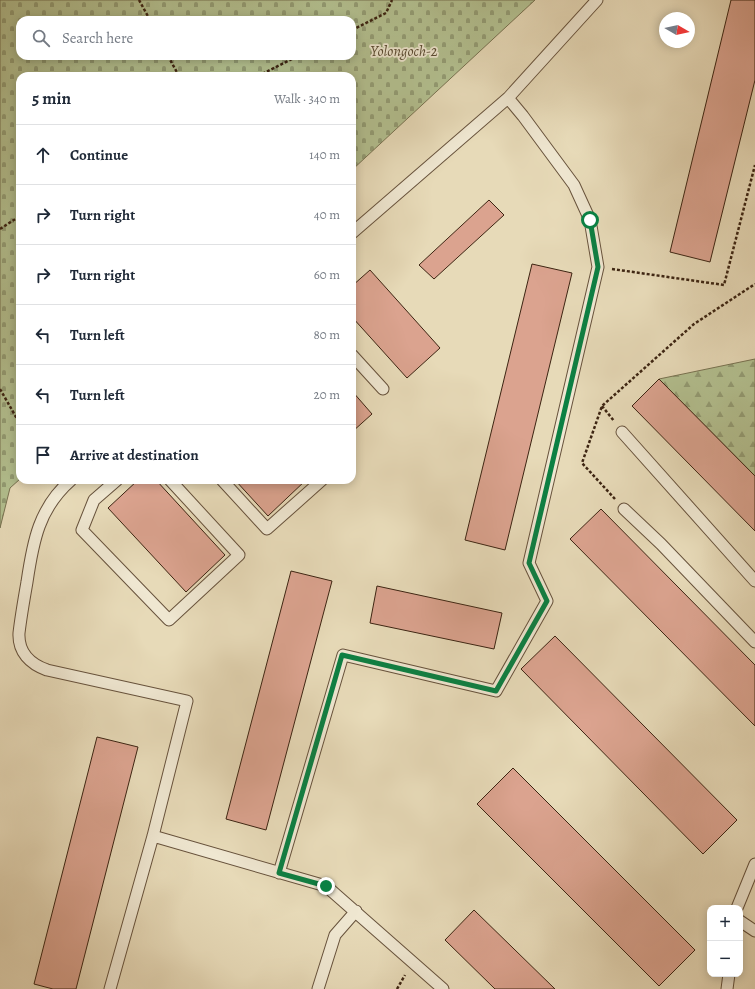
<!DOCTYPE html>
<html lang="en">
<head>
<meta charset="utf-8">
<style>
  :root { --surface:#fff; --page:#f2f2f3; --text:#1f2937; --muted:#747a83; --line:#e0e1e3 }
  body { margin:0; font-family:Alegreya,serif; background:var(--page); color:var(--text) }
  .controls { position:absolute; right:12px; bottom:12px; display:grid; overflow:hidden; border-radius:8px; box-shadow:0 2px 10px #0003 }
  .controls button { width:36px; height:36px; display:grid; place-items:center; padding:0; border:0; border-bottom:1px solid var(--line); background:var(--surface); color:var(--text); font:20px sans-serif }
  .compass { position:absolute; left:659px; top:12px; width:36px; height:36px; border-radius:50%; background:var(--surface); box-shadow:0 2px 10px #0003; rotate:99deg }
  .stop { position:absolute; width:12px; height:12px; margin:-9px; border:3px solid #0b8043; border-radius:50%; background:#fff }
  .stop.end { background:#0b8043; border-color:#fff; box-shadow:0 1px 4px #0008 }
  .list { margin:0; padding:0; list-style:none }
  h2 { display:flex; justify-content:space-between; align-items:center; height:52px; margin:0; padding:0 16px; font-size:17px }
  h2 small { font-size:13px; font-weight:400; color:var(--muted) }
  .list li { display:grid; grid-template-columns:26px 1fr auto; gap:12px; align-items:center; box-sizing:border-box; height:60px; padding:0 16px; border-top:1px solid var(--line) }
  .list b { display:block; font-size:15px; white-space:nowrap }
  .list em { font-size:13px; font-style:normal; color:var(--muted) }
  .icon { flex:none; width:22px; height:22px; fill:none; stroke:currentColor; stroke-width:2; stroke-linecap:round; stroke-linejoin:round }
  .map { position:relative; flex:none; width:755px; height:989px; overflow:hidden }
  .search { position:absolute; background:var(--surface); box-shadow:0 2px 10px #0003; left:16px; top:16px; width:340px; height:44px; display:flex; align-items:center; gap:10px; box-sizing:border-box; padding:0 14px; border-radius:12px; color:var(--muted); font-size:15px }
  .panel { position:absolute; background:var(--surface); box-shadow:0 2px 10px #0003; left:16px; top:72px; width:340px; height:412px; border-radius:12px }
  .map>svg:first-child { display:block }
  .forest { fill:url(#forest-firs); stroke:#787251 }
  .cemetery { fill:url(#cemetery-stones); stroke:#787251; fill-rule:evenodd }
  .building { fill:#dba38f; stroke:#3c2412 }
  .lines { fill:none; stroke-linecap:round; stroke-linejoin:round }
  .lane-casing { stroke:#67523c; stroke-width:13 }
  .path { stroke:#3c2412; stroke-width:2.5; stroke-dasharray:3 2; stroke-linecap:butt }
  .lane { stroke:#efe7d1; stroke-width:11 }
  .route { stroke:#0b8043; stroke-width:5 }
  .labels { text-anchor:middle; stroke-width:3.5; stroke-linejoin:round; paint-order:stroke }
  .park-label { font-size:15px; font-style:italic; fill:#5a4b32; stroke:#efe7d1 }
</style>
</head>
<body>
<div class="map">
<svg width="755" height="989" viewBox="0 0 755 989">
  <defs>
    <pattern id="forest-firs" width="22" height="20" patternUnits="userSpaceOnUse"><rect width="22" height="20" fill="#b3c090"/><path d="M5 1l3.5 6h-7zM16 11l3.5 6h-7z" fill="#939c74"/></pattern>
    <pattern id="cemetery-stones" width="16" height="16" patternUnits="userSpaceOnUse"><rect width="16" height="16" fill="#b3c090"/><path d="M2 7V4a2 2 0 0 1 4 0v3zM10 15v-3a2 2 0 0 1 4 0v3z" fill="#939c74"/></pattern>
  </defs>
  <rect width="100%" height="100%" fill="#e7dab8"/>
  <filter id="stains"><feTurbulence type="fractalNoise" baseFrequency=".005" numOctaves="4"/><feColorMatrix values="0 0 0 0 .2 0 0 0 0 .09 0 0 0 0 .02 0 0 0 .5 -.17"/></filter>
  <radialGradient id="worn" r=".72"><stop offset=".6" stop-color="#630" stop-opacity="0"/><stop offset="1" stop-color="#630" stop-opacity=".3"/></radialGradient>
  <path class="forest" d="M755 359V476L659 379Z"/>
  <path class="cemetery" d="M0 0H535L352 170V76H20V479L10 488 0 528ZM20 20H352V56H20Z"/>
  <path class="building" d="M731 0H755V80L710 262 670 252Z
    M489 200 504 215 434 279 419 265Z
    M532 264 572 273 505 550 465 540Z
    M370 270 440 348 407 378 352 317V286Z
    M659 379 755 476V531L632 406Z
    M352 391 372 414 352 432Z
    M138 480H156L225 555 186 592 108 508Z
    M235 480H306L268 516Z
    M601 509 755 665V726L570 539Z
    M291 571 332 581 266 830 226 819Z
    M377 586 502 613 494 649 370 623Z
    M555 636 737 820 703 854 521 669Z
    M97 737 138 747 76 989H53L34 984Z
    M513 768 695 950 659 986 477 804Z
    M474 910 555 989H495L445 940Z"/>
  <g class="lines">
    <g class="lane-casing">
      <path id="lane" d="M352 233 508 98 597 0
        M352 355 383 389
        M622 432 755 581
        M71 480C39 508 33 541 27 582 24 599 21 616 19 633 18 652 30 664 47 670L187 701 153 836 110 989
        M117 480 94 500 82 530 169 620 239 555 170 480
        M222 480 267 529 322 480
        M624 509 661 544 755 642
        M153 836 326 886 443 989
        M279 873 343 655 496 691 547 601 529 563 598 267 590 220 574 185 523 116 508 98
        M737 908 755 864
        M740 921 755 931
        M318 989 335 935 356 911
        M727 989 729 974"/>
    </g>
    <path class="path" d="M139 0 150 20
      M352 30 386 13 392 0
      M168 56 179 76
      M258 76 298 56
      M0 229 20 216
      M612 269 724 285 755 165
      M0 389 20 424
      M602 406 614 421
      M615 499 582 463 602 406 694 324 755 284
      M397 989 405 975"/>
    <use href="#lane" class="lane"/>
  </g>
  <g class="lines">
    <path class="route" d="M326 886 279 873 342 655 496 691 547 601 529 563 598 267 590 220"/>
  </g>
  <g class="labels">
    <g class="park-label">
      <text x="404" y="56">Yolongoch-2</text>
    </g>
  </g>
  <rect width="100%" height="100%" filter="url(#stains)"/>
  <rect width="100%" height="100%" fill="url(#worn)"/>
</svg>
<div class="controls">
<button>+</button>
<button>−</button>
</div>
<svg class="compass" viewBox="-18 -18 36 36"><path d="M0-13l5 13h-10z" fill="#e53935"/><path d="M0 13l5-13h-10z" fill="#747a83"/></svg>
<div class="stop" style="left:590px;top:220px"></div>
<div class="stop end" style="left:326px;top:886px"></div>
<div class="search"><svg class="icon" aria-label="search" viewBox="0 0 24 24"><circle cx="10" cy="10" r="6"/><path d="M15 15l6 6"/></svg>Search here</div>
<section class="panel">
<h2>5 min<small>Walk · 340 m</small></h2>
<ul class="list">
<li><svg class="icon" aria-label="ahead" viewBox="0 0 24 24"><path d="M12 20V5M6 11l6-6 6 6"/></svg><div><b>Continue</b></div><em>140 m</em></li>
<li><svg class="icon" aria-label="right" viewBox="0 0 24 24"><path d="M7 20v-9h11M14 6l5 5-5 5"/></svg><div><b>Turn right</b></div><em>40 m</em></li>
<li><svg class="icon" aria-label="right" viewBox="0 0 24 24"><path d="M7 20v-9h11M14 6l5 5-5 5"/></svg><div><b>Turn right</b></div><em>60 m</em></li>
<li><svg class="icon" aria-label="left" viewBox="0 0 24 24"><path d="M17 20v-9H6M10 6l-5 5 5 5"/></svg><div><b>Turn left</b></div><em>80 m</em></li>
<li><svg class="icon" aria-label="left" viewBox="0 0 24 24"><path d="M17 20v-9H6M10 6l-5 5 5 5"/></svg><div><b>Turn left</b></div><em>20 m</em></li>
<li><svg class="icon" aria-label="arrive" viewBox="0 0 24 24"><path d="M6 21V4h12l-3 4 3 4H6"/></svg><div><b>Arrive at destination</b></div></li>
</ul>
</section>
</div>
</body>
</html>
